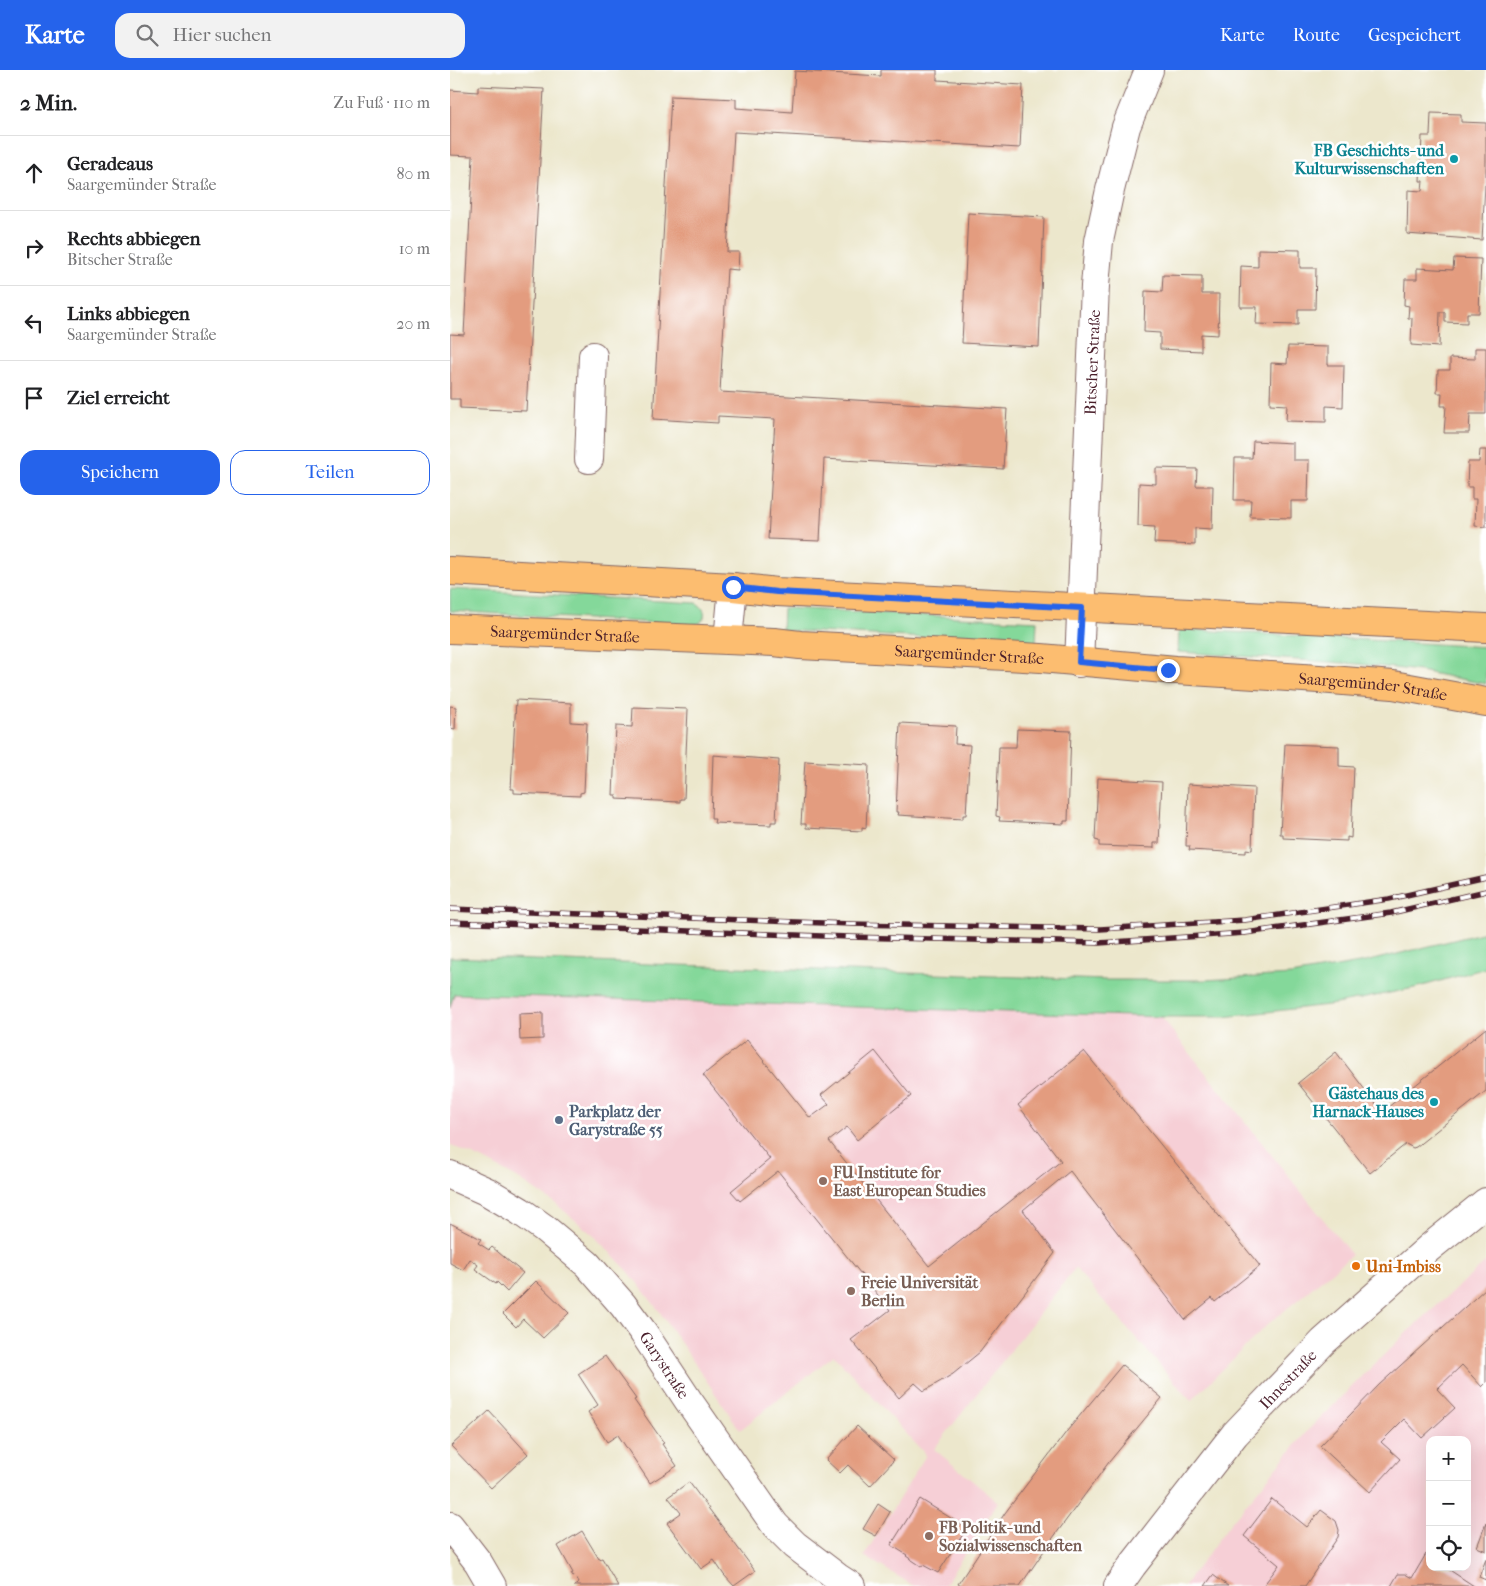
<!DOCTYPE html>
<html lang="de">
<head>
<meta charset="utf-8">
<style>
  :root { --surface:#fff; --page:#f2f2f2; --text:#202124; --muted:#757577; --line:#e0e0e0; --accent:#2563eb }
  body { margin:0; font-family:"IM FELL French Canon",serif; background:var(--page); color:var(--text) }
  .controls { position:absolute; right:15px; bottom:15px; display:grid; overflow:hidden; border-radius:10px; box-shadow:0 5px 20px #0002 }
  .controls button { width:45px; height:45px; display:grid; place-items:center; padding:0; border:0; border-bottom:1px solid var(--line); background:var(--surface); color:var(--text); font:25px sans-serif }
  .stop { position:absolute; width:15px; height:15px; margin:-11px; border:4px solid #2563eb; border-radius:50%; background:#fff }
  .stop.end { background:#2563eb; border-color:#fff; box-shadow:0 1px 5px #0008 }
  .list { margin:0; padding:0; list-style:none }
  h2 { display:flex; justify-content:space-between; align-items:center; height:65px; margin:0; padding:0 20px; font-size:21px }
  h2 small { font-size:16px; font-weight:400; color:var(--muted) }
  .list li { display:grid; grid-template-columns:32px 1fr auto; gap:15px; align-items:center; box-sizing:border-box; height:75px; padding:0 20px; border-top:1px solid var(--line) }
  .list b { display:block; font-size:19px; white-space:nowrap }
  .list p { margin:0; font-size:16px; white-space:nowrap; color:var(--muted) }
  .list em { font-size:16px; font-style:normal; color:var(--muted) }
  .actions { display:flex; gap:10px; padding:15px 20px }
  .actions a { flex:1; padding:11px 0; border:1px solid var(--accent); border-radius:15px; text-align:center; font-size:18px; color:var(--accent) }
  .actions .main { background:var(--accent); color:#fff }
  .icon { flex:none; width:28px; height:28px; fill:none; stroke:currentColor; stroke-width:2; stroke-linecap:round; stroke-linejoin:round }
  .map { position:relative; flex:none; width:1036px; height:1516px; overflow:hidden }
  header { display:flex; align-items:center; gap:30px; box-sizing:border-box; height:70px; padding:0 25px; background:var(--accent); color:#fff }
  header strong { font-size:24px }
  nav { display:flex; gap:28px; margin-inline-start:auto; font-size:18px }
  .search { width:350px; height:45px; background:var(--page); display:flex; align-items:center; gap:12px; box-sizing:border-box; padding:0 18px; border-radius:15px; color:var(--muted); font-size:19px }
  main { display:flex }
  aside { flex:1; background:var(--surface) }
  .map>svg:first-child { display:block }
  .built { fill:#f6cfd6; fill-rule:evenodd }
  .green { fill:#84d89a; stroke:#677c62 }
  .building { fill:#e39c7f }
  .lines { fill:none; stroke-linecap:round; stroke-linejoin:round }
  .minor-casing { stroke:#836563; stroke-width:30 }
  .major-casing { stroke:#836563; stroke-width:30 }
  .minor { stroke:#fff; stroke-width:28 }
  .major { stroke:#fcbd6f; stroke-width:28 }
  .rail-casing { stroke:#4a1f2b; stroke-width:5.5 }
  .rail { stroke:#fff; stroke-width:4; stroke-dasharray:11; stroke-linecap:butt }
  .route { stroke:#2563eb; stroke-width:6 }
  .culture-dot { fill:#0f9aa8; stroke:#fff; stroke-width:2 }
  .service-dot { fill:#5c6f8a; stroke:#fff; stroke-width:2 }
  .education-dot { fill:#8d6e63; stroke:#fff; stroke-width:2 }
  .food-dot { fill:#e8710a; stroke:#fff; stroke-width:2 }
  .labels { text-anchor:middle; stroke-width:5; stroke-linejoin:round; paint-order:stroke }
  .culture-label { font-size:16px; font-weight:bold; fill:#0d838f; stroke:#fff; text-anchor:end }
  .street-label { font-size:16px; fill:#4a1f2b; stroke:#fff }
  .service-label { font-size:16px; font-weight:bold; fill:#4e5e75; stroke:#fff; text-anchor:start }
  .education-label { font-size:16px; font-weight:bold; fill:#785e54; stroke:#fff; text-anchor:start }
  .food-label { font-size:16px; font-weight:bold; fill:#c56008; stroke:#fff; text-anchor:start }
</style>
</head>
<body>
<header>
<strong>Karte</strong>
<div class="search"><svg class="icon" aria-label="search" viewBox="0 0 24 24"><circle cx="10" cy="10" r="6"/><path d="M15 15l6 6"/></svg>Hier suchen</div>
<nav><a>Karte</a><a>Route</a><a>Gespeichert</a></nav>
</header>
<main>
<aside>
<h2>2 Min.<small>Zu Fuß · 110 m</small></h2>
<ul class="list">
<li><svg class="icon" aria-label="ahead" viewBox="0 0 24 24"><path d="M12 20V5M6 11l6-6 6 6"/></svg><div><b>Geradeaus</b><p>Saargemünder Straße</p></div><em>80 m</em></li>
<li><svg class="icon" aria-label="right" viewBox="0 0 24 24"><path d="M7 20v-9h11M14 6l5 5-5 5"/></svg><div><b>Rechts abbiegen</b><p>Bitscher Straße</p></div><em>10 m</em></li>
<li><svg class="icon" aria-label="left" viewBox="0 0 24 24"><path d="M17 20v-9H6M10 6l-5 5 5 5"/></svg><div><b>Links abbiegen</b><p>Saargemünder Straße</p></div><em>20 m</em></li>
<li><svg class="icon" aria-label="arrive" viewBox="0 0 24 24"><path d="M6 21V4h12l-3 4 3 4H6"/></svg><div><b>Ziel erreicht</b></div></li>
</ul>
<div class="actions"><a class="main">Speichern</a><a>Teilen</a></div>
</aside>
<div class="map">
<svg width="1036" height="1516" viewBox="0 0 1036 1516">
  <rect width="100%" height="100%" fill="#fff"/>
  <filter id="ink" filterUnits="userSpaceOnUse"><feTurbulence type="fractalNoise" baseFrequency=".02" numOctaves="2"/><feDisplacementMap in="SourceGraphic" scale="10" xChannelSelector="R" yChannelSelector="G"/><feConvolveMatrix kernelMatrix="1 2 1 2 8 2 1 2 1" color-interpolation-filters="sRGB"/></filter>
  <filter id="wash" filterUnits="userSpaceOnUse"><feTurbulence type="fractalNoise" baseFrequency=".0096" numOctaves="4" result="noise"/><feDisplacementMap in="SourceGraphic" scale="20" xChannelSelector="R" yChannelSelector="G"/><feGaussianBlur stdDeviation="1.12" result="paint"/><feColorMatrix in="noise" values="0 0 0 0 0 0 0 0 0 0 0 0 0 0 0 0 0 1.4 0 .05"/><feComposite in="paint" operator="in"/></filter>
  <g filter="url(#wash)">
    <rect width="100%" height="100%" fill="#ece7cc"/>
    <path class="built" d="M4 924 711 947 902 1185 817 1255 741 1331 625 1198 484 1379 548 1432 494 1516H464L414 1486 476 1385 384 1285 290 1360 209 1241 179 1202 144 1166 106 1134 67 1108 32 1089 0 1075V938Z
      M1036 1192V1516H734L779 1455 858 1360 954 1265ZM980 1370H1017V1497H980Z"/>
    <path class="green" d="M0 519 246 533C257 538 258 552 244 555L0 541Z
      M333 538 587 551 586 574 332 560Z
      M729 559 1036 577V614L970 601 909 594 728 582Z
      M1036 862V898L969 917 886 934 774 947H711L4 924 0 938V887L656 910H755L841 905 915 892Z"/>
    <g id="blocks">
      <path class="building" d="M431 0H487V10L573 15 570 78 284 62 277 182H289L288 200 277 199 270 322 557 339 553 399 374 389 370 471 318 469 325 349 268 346V353L203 349 221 26 286 29V38L342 42 345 1 431 6Z
        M28 16 94 19 76 341 10 338V329H0V264L14 265 23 86 0 85V20L28 22Z
        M981 43 1011 44V52L1036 53V115H1035L1032 170 957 164 958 120 972 121 973 111H970L972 66H980Z
        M518 143 594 147 589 277 512 273Z
        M808 179 850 180V198H866L865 239H848V255L806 254 807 237H790L791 196 808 197Z
        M1004 188 1031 189 1029 243H1017V253L995 252V242H990L989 277 961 275 962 248H958L959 236 954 235 955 209H967V198L1003 200Z
        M713 205 752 206V224H769L768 265 751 264V281L710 279V263L694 262 695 221 712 222Z
        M838 276 878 277V295H894L893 337 876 336V352L836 351 837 335 820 334 821 293 837 294Z
        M1025 278H1036V344H1020L1019 363H994L996 336H991L992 323H987L988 300H1000V288L1025 289Z
        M803 371 843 373V390H859L858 431H841V448L800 447 801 430H784L785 388H802Z
        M1030 380H1036V457L1025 456 1026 429H1022V417H1017L1018 392H1029Z
        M706 398 747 399 746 416H763L762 459 745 458V475L704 473 705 457 688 456 689 413 706 414Z
        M66 630 121 633V652L137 653 134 722 130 723V726L64 723V719H61Z
        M0 636 6 637 5 659 0 658Z
        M183 637 238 639 234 729H230V732L166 729V725H163L166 656 182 657Z
        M450 653 506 656 505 674 520 675 516 745H513V749L448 745 449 742H446Z
        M567 659 621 661 618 751H614V754L549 751 550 747 546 746 549 677H566Z
        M835 674 889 676V696L904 697 901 768 897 767V771L833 768V764H830Z
        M263 685 329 690 326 752H321V755L264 753 265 749H261Z
        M355 691 419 695 416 758 412 757V761L356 758V754H351Z
        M648 708 712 712 709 773H704V778L649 776V771L645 770Z
        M738 714 804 718 802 780 796 779V783L739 780 740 776H736Z
        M93 943V969L70 970 69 944Z
        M1036 958V1021L966 1077 963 1078 956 1074 920 1103 848 1013 886 982 932 1042Z
        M297 970 360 1048 379 1034 371 1025 425 981 461 1026 407 1070 397 1057 379 1071 479 1196 611 1091 568 1035 634 981 810 1196 765 1232 762 1228 735 1250 620 1101 573 1140 605 1183 530 1282 503 1304 474 1321 465 1313 449 1328 401 1270 440 1240 328 1101 290 1131 281 1121 320 1089 253 1005Z
        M0 1153 31 1169 28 1173 39 1180 42 1177 73 1203 57 1222 47 1212 46 1214 25 1199 28 1195 20 1189 13 1200 0 1193Z
        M86 1211 119 1243 93 1268 73 1249 66 1257 53 1244Z
        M1036 1218V1313L1032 1317 1012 1295 987 1319 1005 1338 972 1368 954 1349 931 1372 950 1389 920 1422 870 1376 929 1315Z
        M155 1286 186 1329 184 1330 214 1373 212 1374 227 1396 200 1413 168 1365 157 1372 138 1342 148 1335 128 1304Z
        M672 1295 712 1328 659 1392 600 1472 570 1516H511L508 1514 555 1443 617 1361Z
        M39 1341 78 1384 41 1418 1 1376Z
        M407 1356 444 1390 420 1416 398 1395 390 1403 376 1390Z
        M239 1412 305 1501 284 1516 274 1505 264 1490 251 1499 217 1453 231 1443 218 1427Z
        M470 1429 517 1458 488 1503 473 1495 471 1496 456 1486 457 1485 441 1475Z
        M822 1429 857 1457 871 1440 886 1451 889 1460 888 1467 855 1516H813L829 1495 794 1466Z
        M428 1434 440 1442 426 1466 413 1459Z
        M1036 1453V1481L1027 1477Z
        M132 1461 149 1489 152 1488 168 1516H124L129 1513 125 1506 123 1507 121 1504 123 1503 108 1476Z
        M976 1484 980 1487V1497H995L1024 1516H941L948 1504H955L962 1508Z
        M1036 1489V1510L1029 1507Z
        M763 1505 778 1516H755Z"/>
    </g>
  </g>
  <g filter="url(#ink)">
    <use href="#blocks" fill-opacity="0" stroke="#836563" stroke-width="1"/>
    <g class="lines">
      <g class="minor-casing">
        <g id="minor">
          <path d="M139 389 143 286"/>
          <path d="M278 570 283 517"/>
          <path id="s1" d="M629 593 645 216 649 171 660 120 676 57 699 0"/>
          <path id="s2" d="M0 1105 38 1122 70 1141 94 1158 137 1194 173 1235 193 1262 238 1330 325 1455 345 1475 387 1507 401 1516"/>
          <path d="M0 1456 28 1492 42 1516"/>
          <path id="s3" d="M668 1516 682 1496 785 1364 873 1272 979 1178 1036 1132"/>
        </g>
      </g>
      <g class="major-casing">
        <g id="major">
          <path d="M0 501 283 517 327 522 1036 558"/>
          <path id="s4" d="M0 559 324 572 350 575 591 588 726 600 869 609 943 615 1036 632"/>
        </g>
      </g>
      <use href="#minor" class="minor"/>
      <use href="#major" class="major"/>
      <g class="rail-casing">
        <path id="rail" d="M0 839 401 854 650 859 795 850 939 829 1036 807
          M0 852 399 867 649 873 795 863 941 843 1036 821"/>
      </g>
      <use href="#rail" class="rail"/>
    </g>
  </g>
  <g class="lines" filter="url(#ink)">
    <path class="route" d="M283 517 327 522 632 538 629 592 718 600"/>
  </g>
  <g class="culture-dot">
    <circle cx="1004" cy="89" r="5"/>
    <circle cx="984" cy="1032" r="5"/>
  </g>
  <circle class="service-dot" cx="109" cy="1050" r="5"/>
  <g class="education-dot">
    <circle cx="373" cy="1111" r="5"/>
    <circle cx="401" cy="1221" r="5"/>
    <circle cx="479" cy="1466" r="5"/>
  </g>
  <circle class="food-dot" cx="906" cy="1196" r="5"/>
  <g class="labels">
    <g class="culture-label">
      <text x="994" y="86">FB Geschichts- und<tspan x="994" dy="18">Kulturwissenschaften</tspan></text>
      <text x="974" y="1029">Gästehaus des<tspan x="974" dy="18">Harnack-Hauses</tspan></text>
    </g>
    <g class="street-label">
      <text dy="6" stroke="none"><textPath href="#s1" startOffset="301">Bitscher Straße</textPath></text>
      <text dy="6" stroke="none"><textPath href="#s4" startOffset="115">Saargemünder Straße</textPath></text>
      <text dy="6" stroke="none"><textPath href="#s4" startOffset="520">Saargemünder Straße</textPath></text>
      <text dy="6" stroke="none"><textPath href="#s4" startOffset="925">Saargemünder Straße</textPath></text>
      <text dy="6" stroke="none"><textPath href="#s2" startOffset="292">Garystraße</textPath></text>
      <text dy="6" stroke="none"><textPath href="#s3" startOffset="268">Ihnestraße</textPath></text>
    </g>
    <g class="service-label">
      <text x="119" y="1047">Parkplatz der<tspan x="119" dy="18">Garystraße 55</tspan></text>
    </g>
    <g class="education-label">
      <text x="383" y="1108">FU Institute for<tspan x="383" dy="18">East European Studies</tspan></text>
      <text x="411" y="1218">Freie Universität<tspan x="411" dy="18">Berlin</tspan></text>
      <text x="489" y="1463">FB Politik- und<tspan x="489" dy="18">Sozialwissenschaften</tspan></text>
    </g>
    <g class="food-label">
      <text x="916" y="1202">Uni-Imbiss</text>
    </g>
  </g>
</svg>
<div class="controls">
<button>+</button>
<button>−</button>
<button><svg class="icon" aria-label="locate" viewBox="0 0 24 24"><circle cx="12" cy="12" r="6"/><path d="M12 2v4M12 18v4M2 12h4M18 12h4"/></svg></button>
</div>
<div class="stop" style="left:283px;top:517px"></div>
<div class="stop end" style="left:718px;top:600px"></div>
</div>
</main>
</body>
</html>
